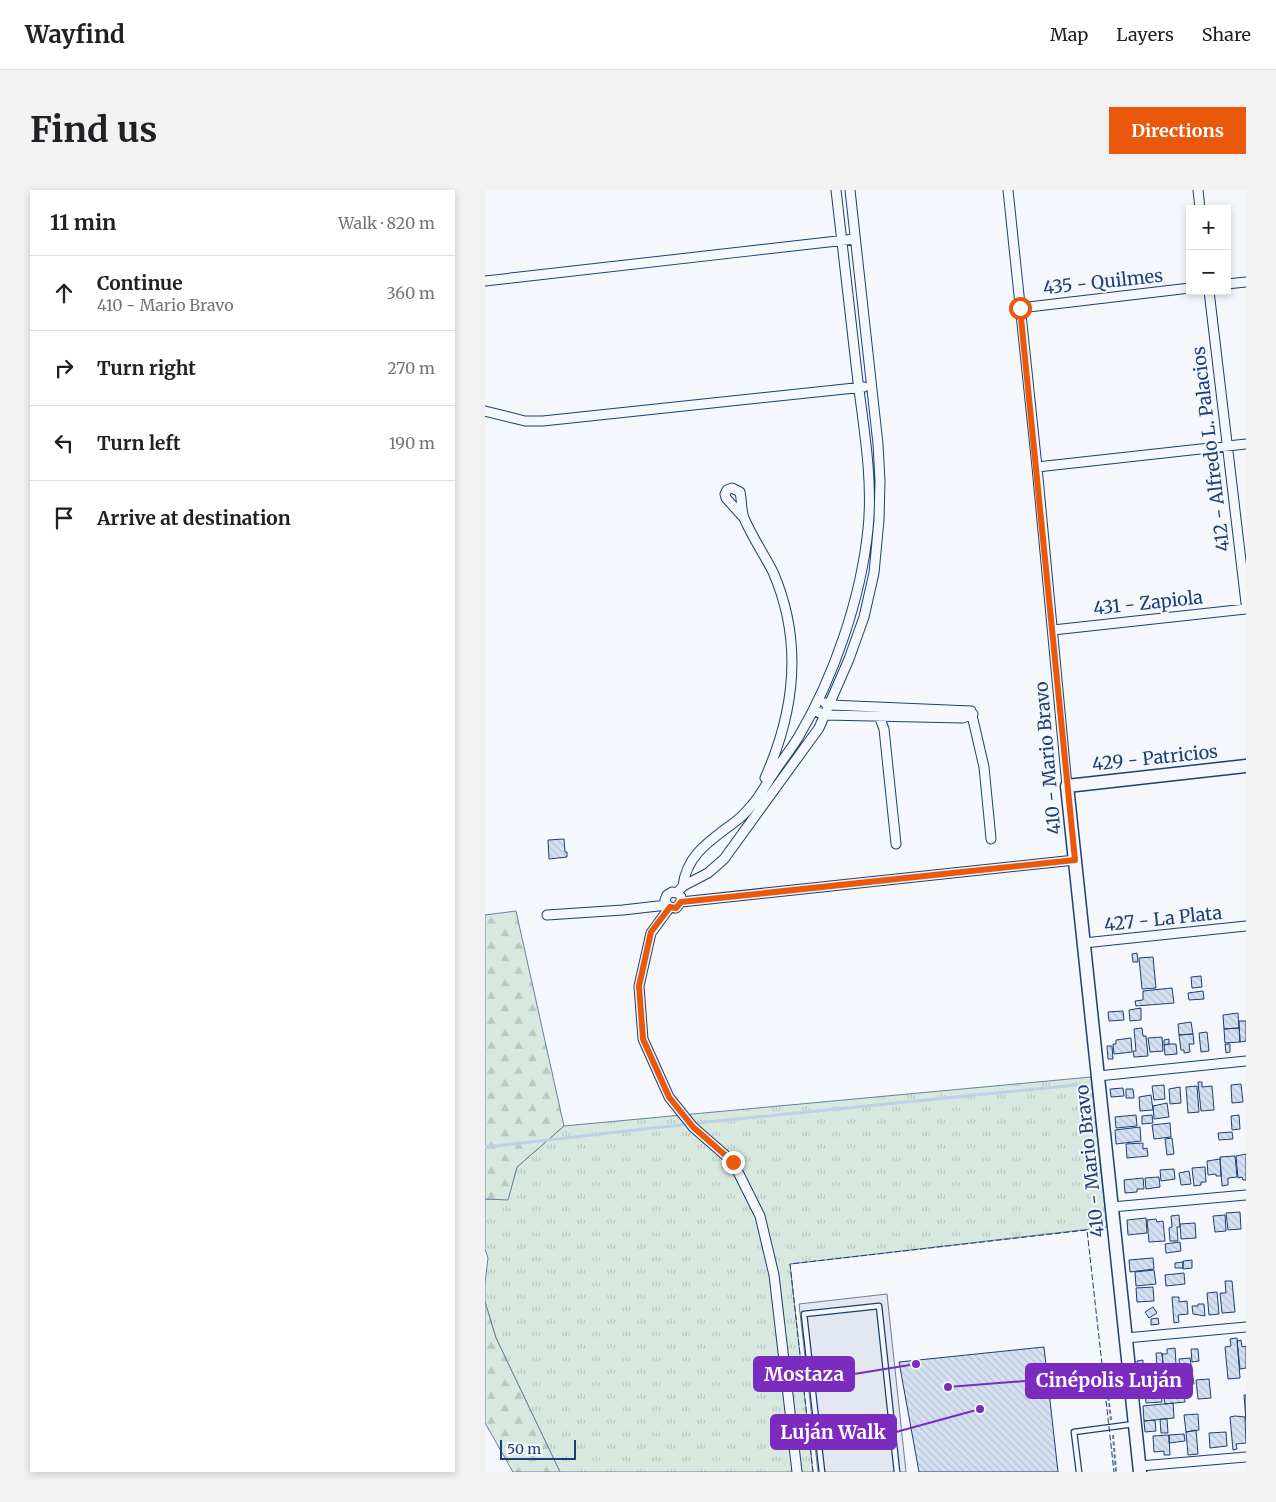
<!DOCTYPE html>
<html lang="en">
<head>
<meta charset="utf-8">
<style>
  :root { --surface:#fff; --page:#f2f2f2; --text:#202124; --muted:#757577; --line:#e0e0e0; --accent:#ea580c }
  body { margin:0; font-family:Merriweather,serif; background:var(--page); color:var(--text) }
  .controls { position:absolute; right:15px; top:15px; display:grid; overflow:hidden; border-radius:0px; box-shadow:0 2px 8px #0003 }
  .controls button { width:45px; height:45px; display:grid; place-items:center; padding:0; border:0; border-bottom:1px solid var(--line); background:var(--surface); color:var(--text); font:25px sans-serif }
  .scale { position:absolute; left:15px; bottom:12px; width:76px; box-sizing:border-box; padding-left:5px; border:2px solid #1d3f73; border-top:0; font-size:14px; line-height:18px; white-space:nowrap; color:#1d3f73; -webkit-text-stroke:4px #f4f7fb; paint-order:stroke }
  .stop { position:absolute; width:15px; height:15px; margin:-11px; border:4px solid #ea580c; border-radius:50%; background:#fff }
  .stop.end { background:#ea580c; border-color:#fff; box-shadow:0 1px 5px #0008 }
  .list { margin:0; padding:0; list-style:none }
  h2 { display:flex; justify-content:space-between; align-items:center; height:65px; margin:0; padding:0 20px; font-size:21px }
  h2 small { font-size:16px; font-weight:400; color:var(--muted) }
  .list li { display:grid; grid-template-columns:32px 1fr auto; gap:15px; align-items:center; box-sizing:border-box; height:75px; padding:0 20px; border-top:1px solid var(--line) }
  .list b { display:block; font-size:19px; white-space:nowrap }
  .list p { margin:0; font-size:16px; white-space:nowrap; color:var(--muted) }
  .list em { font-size:16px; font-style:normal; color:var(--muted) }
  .icon { flex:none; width:28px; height:28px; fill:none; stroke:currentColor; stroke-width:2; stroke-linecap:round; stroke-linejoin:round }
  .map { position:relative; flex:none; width:761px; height:1282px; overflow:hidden; border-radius:0px }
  header { display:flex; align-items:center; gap:30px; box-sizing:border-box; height:70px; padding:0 25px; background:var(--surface); border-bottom:1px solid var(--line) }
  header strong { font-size:24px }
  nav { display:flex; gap:28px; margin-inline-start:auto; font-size:18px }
  .intro { display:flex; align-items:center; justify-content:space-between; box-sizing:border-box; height:120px; padding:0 30px }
  h1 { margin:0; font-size:35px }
  .button { padding:12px 22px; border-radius:0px; background:var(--accent); color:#fff; font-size:18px; font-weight:700 }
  main { display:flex; gap:30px; padding:0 30px }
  aside { flex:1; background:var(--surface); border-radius:0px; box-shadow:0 2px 8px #0003 }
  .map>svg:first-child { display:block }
  .grass { fill:url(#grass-tufts); stroke:#687fa3 }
  .forest { fill:url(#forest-firs); stroke:#687fa3 }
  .parking { fill:#e3e8f0; stroke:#687fa3 }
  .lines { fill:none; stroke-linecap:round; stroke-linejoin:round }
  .stream { stroke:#bed0e5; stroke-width:3 }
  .building { fill:url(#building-back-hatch); stroke:#1d3f73 }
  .lane-casing { stroke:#1d3f73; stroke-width:7 }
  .street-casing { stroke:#1d3f73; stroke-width:11 }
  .secondary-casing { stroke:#1d3f73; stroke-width:15 }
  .path { stroke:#5e769c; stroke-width:2; stroke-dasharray:4 2.5; stroke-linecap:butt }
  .lane { stroke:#f4f7fb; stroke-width:4.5 }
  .street { stroke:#f4f7fb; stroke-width:9 }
  .secondary { stroke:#f4f7fb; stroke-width:12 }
  .fence { stroke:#1d3f73; stroke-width:1; stroke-dasharray:6 2.5; stroke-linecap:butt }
  .route { stroke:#ea580c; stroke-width:6 }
  .labels { text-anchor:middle; stroke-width:4; stroke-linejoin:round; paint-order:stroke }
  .street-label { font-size:18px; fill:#1d3f73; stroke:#f4f7fb }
  .leader { fill:none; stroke:#7b2cbf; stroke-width:2 }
  .callout-dot { fill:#7b2cbf; stroke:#f4f7fb; stroke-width:2 }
  .callout { fill:#7b2cbf; stroke:#7b2cbf; stroke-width:2 }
  .callout-label { font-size:19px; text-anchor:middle; font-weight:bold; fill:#fff }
</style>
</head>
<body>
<header>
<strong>Wayfind</strong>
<nav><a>Map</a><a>Layers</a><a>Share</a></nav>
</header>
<div class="intro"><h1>Find us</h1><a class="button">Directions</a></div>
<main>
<aside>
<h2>11 min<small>Walk · 820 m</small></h2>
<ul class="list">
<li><svg class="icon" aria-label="ahead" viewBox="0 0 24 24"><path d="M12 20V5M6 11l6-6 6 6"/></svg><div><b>Continue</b><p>410 - Mario Bravo</p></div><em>360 m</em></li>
<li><svg class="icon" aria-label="right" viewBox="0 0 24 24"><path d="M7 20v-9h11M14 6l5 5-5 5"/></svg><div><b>Turn right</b></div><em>270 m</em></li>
<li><svg class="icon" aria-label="left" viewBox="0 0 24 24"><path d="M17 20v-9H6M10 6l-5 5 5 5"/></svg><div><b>Turn left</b></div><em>190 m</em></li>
<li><svg class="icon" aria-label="arrive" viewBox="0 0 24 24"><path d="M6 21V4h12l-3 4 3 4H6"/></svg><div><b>Arrive at destination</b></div></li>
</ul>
</aside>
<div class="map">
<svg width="761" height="1282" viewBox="0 0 761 1282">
  <defs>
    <pattern id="grass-tufts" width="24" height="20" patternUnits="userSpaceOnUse" patternTransform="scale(1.25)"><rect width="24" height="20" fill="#d7e8df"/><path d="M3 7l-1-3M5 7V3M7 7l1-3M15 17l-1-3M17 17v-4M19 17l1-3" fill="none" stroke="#b8c8c3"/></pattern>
    <pattern id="forest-firs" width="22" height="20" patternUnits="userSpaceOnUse" patternTransform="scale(1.25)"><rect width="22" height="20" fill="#d7e8df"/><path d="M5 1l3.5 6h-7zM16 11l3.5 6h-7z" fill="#b8c8c3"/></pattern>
    <pattern id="building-back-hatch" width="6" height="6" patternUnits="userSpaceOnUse" patternTransform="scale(1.25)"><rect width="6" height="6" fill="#d5e0f0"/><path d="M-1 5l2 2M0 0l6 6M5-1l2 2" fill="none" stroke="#b6c1d1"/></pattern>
  </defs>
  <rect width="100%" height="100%" fill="#f4f7fb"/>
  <path class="grass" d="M606 887 622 1037 305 1074 328 1282H75L11 1148 0 1112V1093L3 1068 0 1059V1009H23L32 977 79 936Z"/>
  <path class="forest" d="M31 721 79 936 32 977 23 1010 0 1009V725Z
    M0 1112 11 1148 75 1282H28L0 1233Z"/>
  <path class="parking" d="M402 1104 421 1282H333L314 1114Z"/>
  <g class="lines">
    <path class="stream" d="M0 957 213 933 601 894"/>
  </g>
  <path class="building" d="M79 649 80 662H82V667L64 669 63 650Z
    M652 763 653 772H648L647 764Z
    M668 767 671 798 657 799 654 768Z
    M716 786 717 797 707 798 706 787Z
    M687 798 689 813 651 816 650 811 658 810V801Z
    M718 801 719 809 704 810 703 803Z
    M656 818V830L645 831 644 820Z
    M638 821 639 830 624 831 623 822Z
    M753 823 754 838 739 839 738 825Z
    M754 831H761V851L755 852Z
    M706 832 708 844 694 845 693 834Z
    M657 838 658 846H661L663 866 649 867 648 861H651L649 839Z
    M754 838 755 852 740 853 739 839Z
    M722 842 724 861 716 862 714 843Z
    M708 844 709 854H704L705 862 699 863V860H696L694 845Z
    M677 847 678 861 665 862 663 848Z
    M646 848 647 862 629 864 628 854H631V850Z
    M684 849V854L679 855V850Z
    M684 854H691L692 864 680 865 679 855Z
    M740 854H745V862L741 863Z
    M622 856H627L628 869H623Z
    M713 892H717V897L727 896 729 920 716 921Z
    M756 894 758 912 747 913 746 895Z
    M679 895 680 909 669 910 667 896Z
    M712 896 714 922 703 923 701 897Z
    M695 897 696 913 685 914 684 899Z
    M638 898 639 906 626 907 625 899Z
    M641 899H648L649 908H641Z
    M666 905 668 920 655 921 654 907Z
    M682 913 684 927 669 929 668 916Z
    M651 925 652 936 631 938 630 927Z
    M667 925 668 933 657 934V926Z
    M754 925 755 939 747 940 746 926Z
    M685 933 686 947 669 949 667 935Z
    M655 937 656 951 631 954 630 940Z
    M747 942 748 949 734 950 733 943Z
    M687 948 689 964 682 965 680 949Z
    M658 953V959L662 958 663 966 642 968 641 954Z
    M761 964V990H758L757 987 753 988 751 966Z
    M750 966 752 987 743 988V995L737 996 735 967Z
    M735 969 736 986H731V984L723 985 722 971Z
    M720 977 721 992H716V995L709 996 707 978Z
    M689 979 690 989 676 991 675 980Z
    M704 981 706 994 696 995 694 983Z
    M674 987 675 997 661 999 660 988Z
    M658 988 659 999H652V1002L640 1003 639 990Z
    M755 1022 756 1039 743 1040 741 1023Z
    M694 1025 695 1037H692L693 1051H685L684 1038 687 1037 686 1026Z
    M740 1025 741 1041 730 1042 728 1026Z
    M661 1028 662 1043 643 1045 642 1030Z
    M671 1029 672 1032 678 1031 680 1051 664 1052 662 1030Z
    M710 1033 711 1048 696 1049 695 1034Z
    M695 1052 696 1061 681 1063 680 1054Z
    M668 1068 669 1079 645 1082 644 1070Z
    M707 1070V1078L698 1079V1071Z
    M698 1072V1078H690V1073Z
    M669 1080 671 1094 651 1096 650 1082Z
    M699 1083 700 1094 681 1096 680 1085Z
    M740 1091H747L750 1122 737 1123 735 1103H741Z
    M668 1097 669 1111 652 1112 651 1098Z
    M732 1102 734 1124 724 1125 722 1103Z
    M687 1107H694V1112L702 1111 703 1124 693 1125 694 1132 689 1133Z
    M713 1114H719L720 1126 708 1124 707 1116H713Z
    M668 1117 672 1123 664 1128 660 1122Z
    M673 1128 674 1134 666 1135V1129Z
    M752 1148 755 1188 743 1189 740 1157 746 1156 745 1149Z
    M756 1150 757 1157 761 1156V1178L755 1179 752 1151Z
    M559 1157 573 1282H434L414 1172Z
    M690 1158 691 1174 678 1175 677 1164H682V1159Z
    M706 1159H713L714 1171 707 1172Z
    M671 1163H677L681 1198 655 1200 652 1171 658 1170V1179L672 1177Z
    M705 1168 709 1194H705L704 1188H696L694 1169Z
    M724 1189 726 1208 713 1209 711 1190Z
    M698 1196 700 1212 680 1214 679 1207 685 1206 684 1197Z
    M676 1200 677 1212 661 1213 660 1202Z
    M759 1205H761V1231Z
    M688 1213 689 1228 659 1231 658 1216Z
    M713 1224 714 1240 701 1242 699 1225Z
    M750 1226 760 1227 761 1253 751 1254 752 1259 748 1260 745 1227Z
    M675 1229H682L683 1243H676Z
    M670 1230 671 1241 660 1242 659 1231Z
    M711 1240 713 1264 703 1265 701 1242Z
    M741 1242 742 1256 725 1258 724 1243Z
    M699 1244 700 1251 684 1253V1245Z
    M684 1245 685 1265H679V1261L669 1262 668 1246Z"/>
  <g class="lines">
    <g class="lane-casing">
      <path id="lane" d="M337 1282 319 1124 394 1116 412 1282
        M594 1282 589 1242 649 1234"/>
    </g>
    <g class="street-casing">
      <path id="street" d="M523 0 552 277 582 596
        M713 0 715 19
        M0 91 370 49
        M742 94 761 92
        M724 101 761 413
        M535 118 705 98
        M0 221 40 231H58L379 197
        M552 277 761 254
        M259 328 241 308 240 304 242 300 247 298 255 302C257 311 256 320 259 328 267 347 279 364 288 382 318 451 310 521 280 588
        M568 440 761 419
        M340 513 345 515 486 521 499 577 506 649
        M328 520 340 525 478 528 488 524
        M394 521V526L399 539 411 654
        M198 696C202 663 227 650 251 631 257 627 262 621 267 615 276 605 282 592 290 581 298 569 307 558 314 546 349 487 376 408 383 339 388 290 379 240 373 192 366 128 358 64 351 0
        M196 712 590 670
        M182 715 180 710 182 705 187 702 192 703 198 696 223 683 239 669 334 538 364 469 379 427 389 383 394 330 395 291 393 254 365 0
        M185 717 166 743 154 796 158 849 184 907 208 937 248 972 275 1026 289 1085 312 1282
        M62 725 138 720 182 715 185 717 191 718 196 712V707
        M599 753 761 736
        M613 886 761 871
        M627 1017 761 1005
        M641 1148 761 1137
        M655 1276 761 1267"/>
    </g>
    <g class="secondary-casing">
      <path id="secondary" d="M655 1282 582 596 761 576"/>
    </g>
    <path class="path" d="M626 1230 621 1186 634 1185
      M628 1245 631 1282"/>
    <use href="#lane" class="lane"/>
    <use href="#street" class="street"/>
    <use href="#secondary" class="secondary"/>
    <path class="fence" d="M328 1282 305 1074 602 1040 629 1282"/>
  </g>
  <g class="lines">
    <path class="route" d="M248 972 208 937 184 907 158 849 154 796 166 742 185 717 191 718 196 712 590 670 535 118"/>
  </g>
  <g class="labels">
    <g class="street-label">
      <text transform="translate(618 92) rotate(-6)" y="6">435 - Quilmes</text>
      <text transform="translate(726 259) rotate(-97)" y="6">412 - Alfredo L. Palacios</text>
      <text transform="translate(663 413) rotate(-6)" y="6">431 - Zapiola</text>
      <text transform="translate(563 568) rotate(-95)" y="6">410 - Mario Bravo</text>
      <text transform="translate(670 568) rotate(-6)" y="6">429 - Patricios</text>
      <text transform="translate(678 729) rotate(-6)" y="6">427 - La Plata</text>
      <text transform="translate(605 971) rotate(-96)" y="6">410 - Mario Bravo</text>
    </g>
  </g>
  <path class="leader" d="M431 1174L369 1184M463 1197L541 1191M495 1219L411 1242"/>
  <g class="callout-dot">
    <circle cx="431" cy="1174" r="5"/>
    <circle cx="463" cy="1197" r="5"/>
    <circle cx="495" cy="1219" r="5"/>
  </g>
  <g class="callout">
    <rect x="269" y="1167" width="100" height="34" rx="5"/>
    <rect x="541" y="1174" width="166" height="34" rx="5"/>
    <rect x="286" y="1225" width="125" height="34" rx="5"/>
  </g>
  <g class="callout-label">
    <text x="319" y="1191">Mostaza</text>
    <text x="624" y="1197">Cinépolis Luján</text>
    <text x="348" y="1249">Luján Walk</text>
  </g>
</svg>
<div class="controls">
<button>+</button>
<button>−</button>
</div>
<div class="scale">50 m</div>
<div class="stop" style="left:535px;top:118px"></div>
<div class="stop end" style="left:248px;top:972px"></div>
</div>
</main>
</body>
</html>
